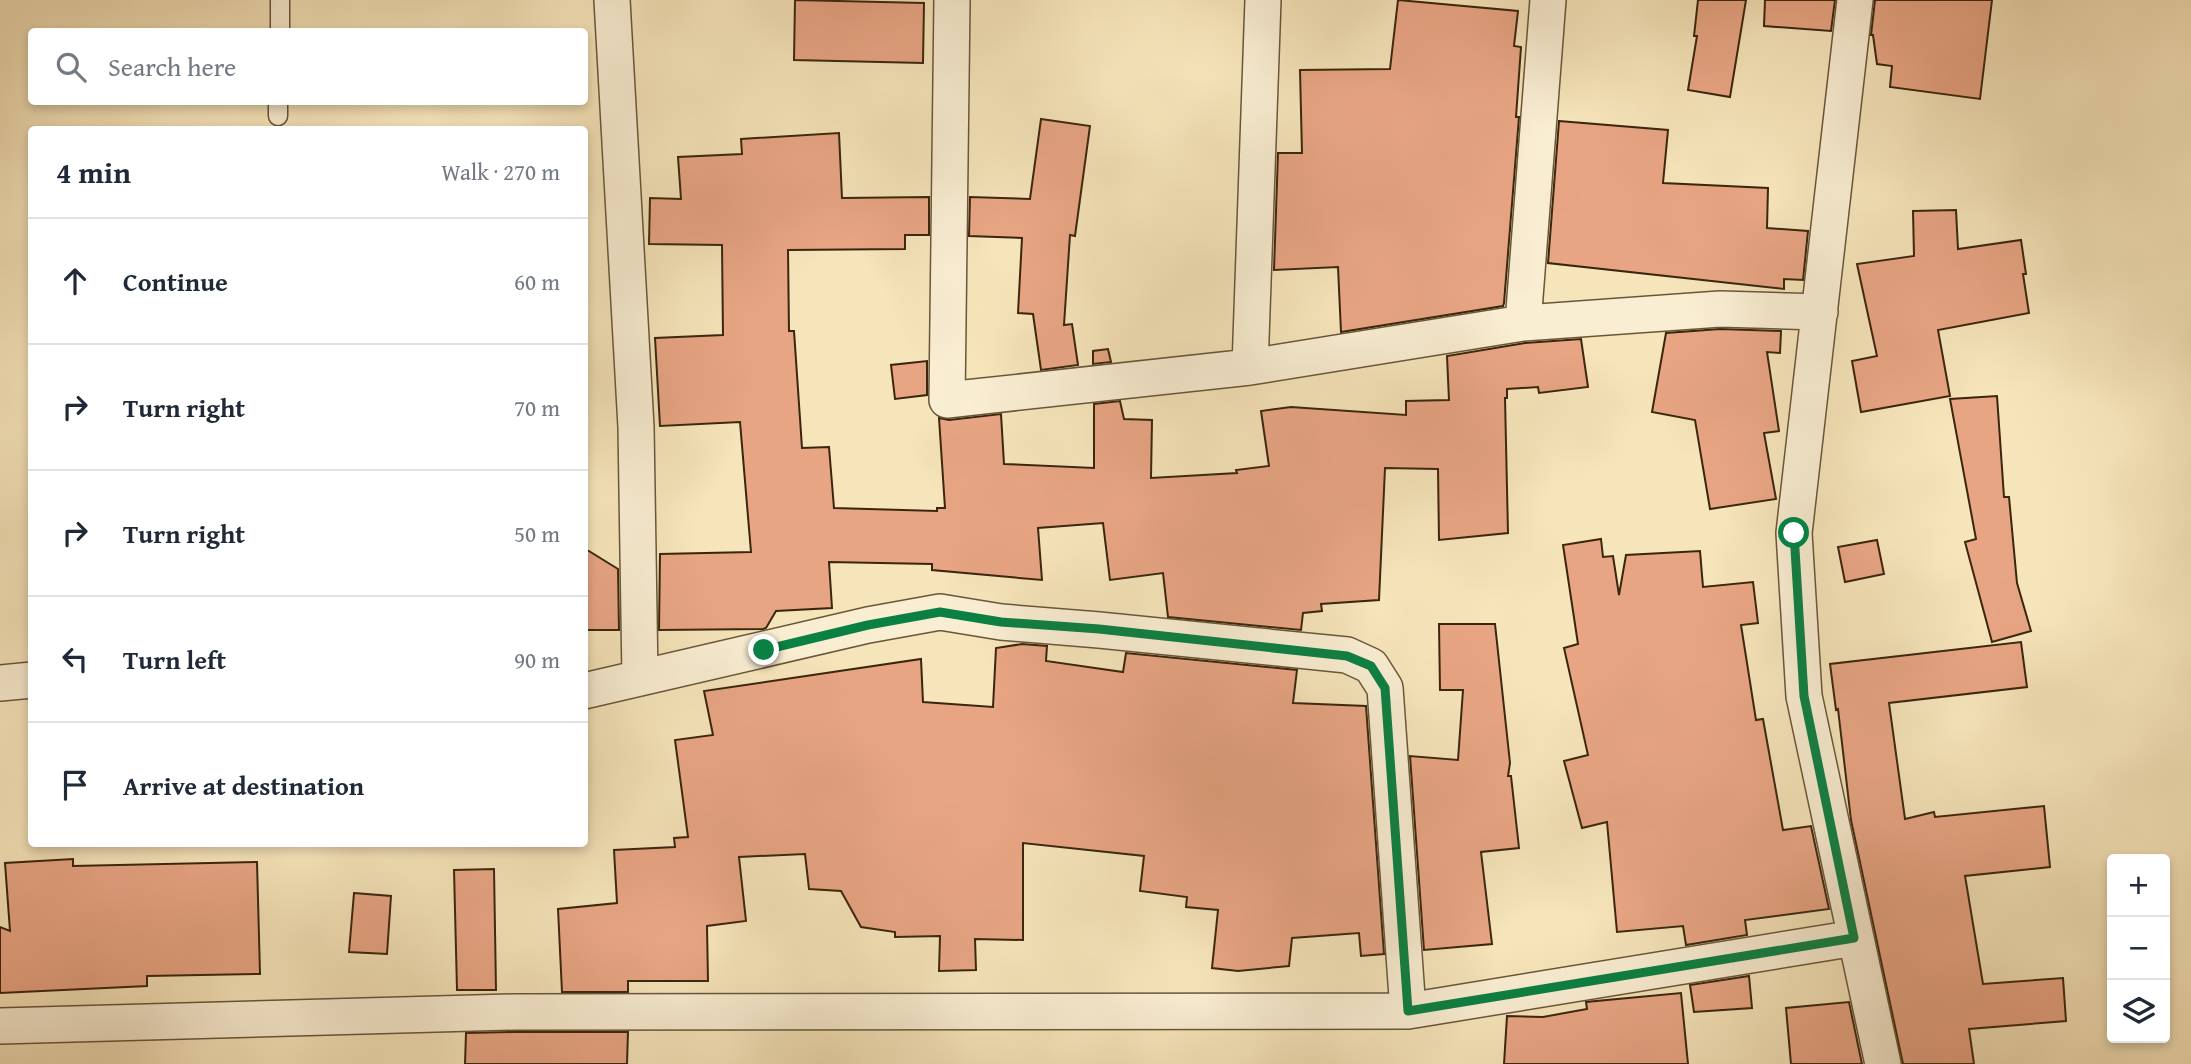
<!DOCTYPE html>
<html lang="en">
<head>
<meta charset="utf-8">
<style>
  :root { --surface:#fff; --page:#f2f2f3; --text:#1f2937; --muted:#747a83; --line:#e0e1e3 }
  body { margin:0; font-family:"Gentium Book Plus",serif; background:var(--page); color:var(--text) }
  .controls { position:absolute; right:21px; bottom:21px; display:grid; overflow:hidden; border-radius:7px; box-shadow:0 4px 10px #0003 }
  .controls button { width:63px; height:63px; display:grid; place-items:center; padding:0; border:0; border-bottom:2px solid var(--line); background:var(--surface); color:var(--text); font:35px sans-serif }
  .stop { position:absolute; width:21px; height:21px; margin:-16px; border:5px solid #0b8043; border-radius:50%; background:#fff }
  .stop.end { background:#0b8043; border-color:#fff; box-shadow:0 2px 7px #0008 }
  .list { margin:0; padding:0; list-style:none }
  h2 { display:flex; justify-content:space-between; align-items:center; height:91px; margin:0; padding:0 28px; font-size:30px }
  h2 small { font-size:23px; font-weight:400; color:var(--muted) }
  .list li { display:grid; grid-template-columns:46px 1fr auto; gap:21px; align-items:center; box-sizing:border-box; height:126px; padding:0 28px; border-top:2px solid var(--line) }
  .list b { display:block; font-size:26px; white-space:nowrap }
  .list em { font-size:23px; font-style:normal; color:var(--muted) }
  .icon { flex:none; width:38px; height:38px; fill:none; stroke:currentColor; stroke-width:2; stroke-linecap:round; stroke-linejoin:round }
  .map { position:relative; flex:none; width:2191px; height:1064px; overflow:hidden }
  .search { position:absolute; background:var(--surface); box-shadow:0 4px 10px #0003; left:28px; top:28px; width:560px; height:77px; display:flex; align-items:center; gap:18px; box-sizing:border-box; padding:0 24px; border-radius:7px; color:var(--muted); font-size:26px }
  .panel { position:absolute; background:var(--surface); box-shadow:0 4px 10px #0003; left:28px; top:126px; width:560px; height:721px; border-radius:7px }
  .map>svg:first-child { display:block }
  .building { fill:#e8a584; stroke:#3a260e; stroke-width:2 }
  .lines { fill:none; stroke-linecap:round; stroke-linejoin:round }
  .service-casing { stroke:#695639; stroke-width:21 }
  .minor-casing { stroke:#695639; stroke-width:38 }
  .service { stroke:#f9edd2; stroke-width:18 }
  .minor { stroke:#f9edd2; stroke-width:35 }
  .route { stroke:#0b8043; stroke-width:9 }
</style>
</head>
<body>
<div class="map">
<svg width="2191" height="1064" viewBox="0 0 2191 1064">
  <rect width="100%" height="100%" fill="#f6e4ba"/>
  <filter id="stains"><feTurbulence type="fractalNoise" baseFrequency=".00286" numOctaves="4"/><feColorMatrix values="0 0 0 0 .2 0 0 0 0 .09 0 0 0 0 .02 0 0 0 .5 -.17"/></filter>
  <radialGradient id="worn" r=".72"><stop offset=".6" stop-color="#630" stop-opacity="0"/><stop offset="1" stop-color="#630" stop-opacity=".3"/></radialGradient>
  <path class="building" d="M795 0 924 3 923 63 794 60Z
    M1398 0 1518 11 1514 46 1521 47 1516 117H1519L1504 303 1503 306 1341 332 1338 267 1274 270 1278 153H1302L1300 70 1390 69Z
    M1698 0H1746L1730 97 1688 90 1697 36H1694Z
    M1765 0H1835L1831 31 1764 26Z
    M1875 0H1992L1980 99 1890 87 1892 66 1877 64 1873 35H1871Z
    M1041 119 1090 126 1075 236 1070 235 1064 325 1072 324 1078 365 1041 370 1033 314 1018 313 1022 238 969 236 970 197 1030 199Z
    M1559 121 1668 130 1663 183 1768 188 1767 228 1808 231 1803 280 1784 279V289L1548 263Z
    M839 133 842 198 929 197V235H905V249L788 250 789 331H794L802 448 829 447 834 508 937 511V508H945L939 418 949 420 1001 414 1004 464 1094 468V404L1120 401 1124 419 1152 420 1151 478 1237 473 1236 470 1269 466 1261 411 1291 407 1406 415V401L1449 400 1447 356 1525 343 1581 339 1588 387 1539 393 1538 387 1507 389V398H1505L1508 533 1439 540 1438 469 1385 468 1379 600 1321 604 1322 611 1303 613 1301 630 1168 617 1163 573 1110 580 1103 523 1038 528 1042 580 932 570V564L829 562 832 608 776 611 766 628 763 629 659 630 660 554 751 552 740 422 660 426 655 338 723 335 722 245 649 244 650 198 681 199 678 157 742 154 741 139Z
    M1956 210 1958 249 2021 240 2026 274H2023L2029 313 1938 330 1950 396 1861 412 1852 361 1877 356 1857 264 1914 256 1913 211Z
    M1720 329 1781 331 1780 353 1767 352 1779 431 1764 433 1776 499 1710 509 1695 420 1652 412 1666 333Z
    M1108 349 1111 362 1093 364V351Z
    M927 361V395L895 399 891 365Z
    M1997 396 2004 497H2009L2017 583 2031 631 1992 642 1965 542 1976 539 1950 399Z
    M1601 539 1603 557 1613 556 1619 595 1626 555 1700 551 1703 587 1753 582 1758 623 1741 625 1756 720 1763 719 1783 830 1811 826 1829 909 1745 920 1747 935 1686 945 1683 926 1617 932 1607 822 1582 828 1564 761 1588 755 1564 648 1578 644 1563 545Z
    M1877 540 1884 574 1845 582 1838 547Z
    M584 548 618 569 619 630H584Z
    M1439 624H1495L1510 763 1508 776H1511L1519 848 1481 852 1492 944 1424 950 1410 756 1458 760 1463 690H1440Z
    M2021 642 2027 687 1889 703 1905 819 1934 812 1935 817 2044 806 2050 867 1965 876 1983 984 2063 978 2066 1021 1969 1029 1974 1064H1903L1851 820 1838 709 1836 710 1830 664Z
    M1022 644 1047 646 1046 661 1123 672 1126 653 1297 670 1293 703 1366 706 1384 954 1361 956 1359 933 1292 938 1289 966 1238 971 1212 968 1218 910 1186 907 1187 897 1140 891 1144 856 1023 843V940L975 939 976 970 939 971 940 936 895 937V932L861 927 841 891 809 889 805 854 739 857 746 921 707 926 708 981H628V992H562L558 909 617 903 614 850 675 847 674 838 688 837 675 740 713 735 704 691 921 659 923 702 993 707 996 648Z
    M73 859V866L257 862 260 974 147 976V986L0 993V927L10 931 5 863Z
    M494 869 496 990H457L454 870Z
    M354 893 391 896 387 954 349 952Z
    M1749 976 1752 1008 1694 1012 1690 985Z
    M1681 993 1688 1064H1504L1507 1016 1543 1017 1587 1009 1586 1002Z
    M1849 1002 1862 1064H1791L1786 1008Z
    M514 1032H628L627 1064H465L466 1033Z"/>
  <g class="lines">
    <g class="service-casing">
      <path id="service" d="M280 32V0
        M278 116V102"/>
    </g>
    <g class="minor-casing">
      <path id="minor" d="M612 0 636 427 640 678
        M952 0 947 400 1250 367 1523 323 1720 309 1820 312
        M1855 0 1794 533 1804 696 1883 1064
        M1523 323 1548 0
        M1250 367 1263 0
        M0 683 32 680
        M584 691 868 625 940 612 1001 622 1099 630 1347 655 1371 666 1385 688 1408 1011
        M0 1026 514 1012 1408 1011 1855 938"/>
    </g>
    <use href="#service" class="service"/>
    <use href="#minor" class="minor"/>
  </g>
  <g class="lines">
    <path class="route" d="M764 650 868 625 940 612 1001 622 1099 629 1347 656 1371 666 1385 688 1408 1011 1854 938 1804 696 1794 533"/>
  </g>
  <rect width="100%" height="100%" filter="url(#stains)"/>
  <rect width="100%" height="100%" fill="url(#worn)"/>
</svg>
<div class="controls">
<button>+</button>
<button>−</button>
<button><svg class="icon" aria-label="layers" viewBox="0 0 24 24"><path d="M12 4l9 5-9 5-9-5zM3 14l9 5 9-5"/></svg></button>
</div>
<div class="stop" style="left:1794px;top:533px"></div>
<div class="stop end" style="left:764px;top:650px"></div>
<div class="search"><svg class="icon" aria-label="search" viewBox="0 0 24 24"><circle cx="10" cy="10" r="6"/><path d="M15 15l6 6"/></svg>Search here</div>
<section class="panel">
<h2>4 min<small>Walk · 270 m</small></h2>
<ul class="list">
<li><svg class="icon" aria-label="ahead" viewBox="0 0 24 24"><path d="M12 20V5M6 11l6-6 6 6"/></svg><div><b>Continue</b></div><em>60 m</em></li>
<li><svg class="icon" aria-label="right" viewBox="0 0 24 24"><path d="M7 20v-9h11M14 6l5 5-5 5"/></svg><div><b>Turn right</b></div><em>70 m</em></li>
<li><svg class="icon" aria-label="right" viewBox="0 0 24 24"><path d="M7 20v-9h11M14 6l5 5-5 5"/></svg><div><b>Turn right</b></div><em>50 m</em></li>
<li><svg class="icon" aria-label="left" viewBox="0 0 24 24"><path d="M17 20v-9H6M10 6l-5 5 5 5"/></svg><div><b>Turn left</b></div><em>90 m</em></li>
<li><svg class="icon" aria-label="arrive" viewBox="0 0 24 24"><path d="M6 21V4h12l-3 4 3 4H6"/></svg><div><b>Arrive at destination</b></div></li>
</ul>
</section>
</div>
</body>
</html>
